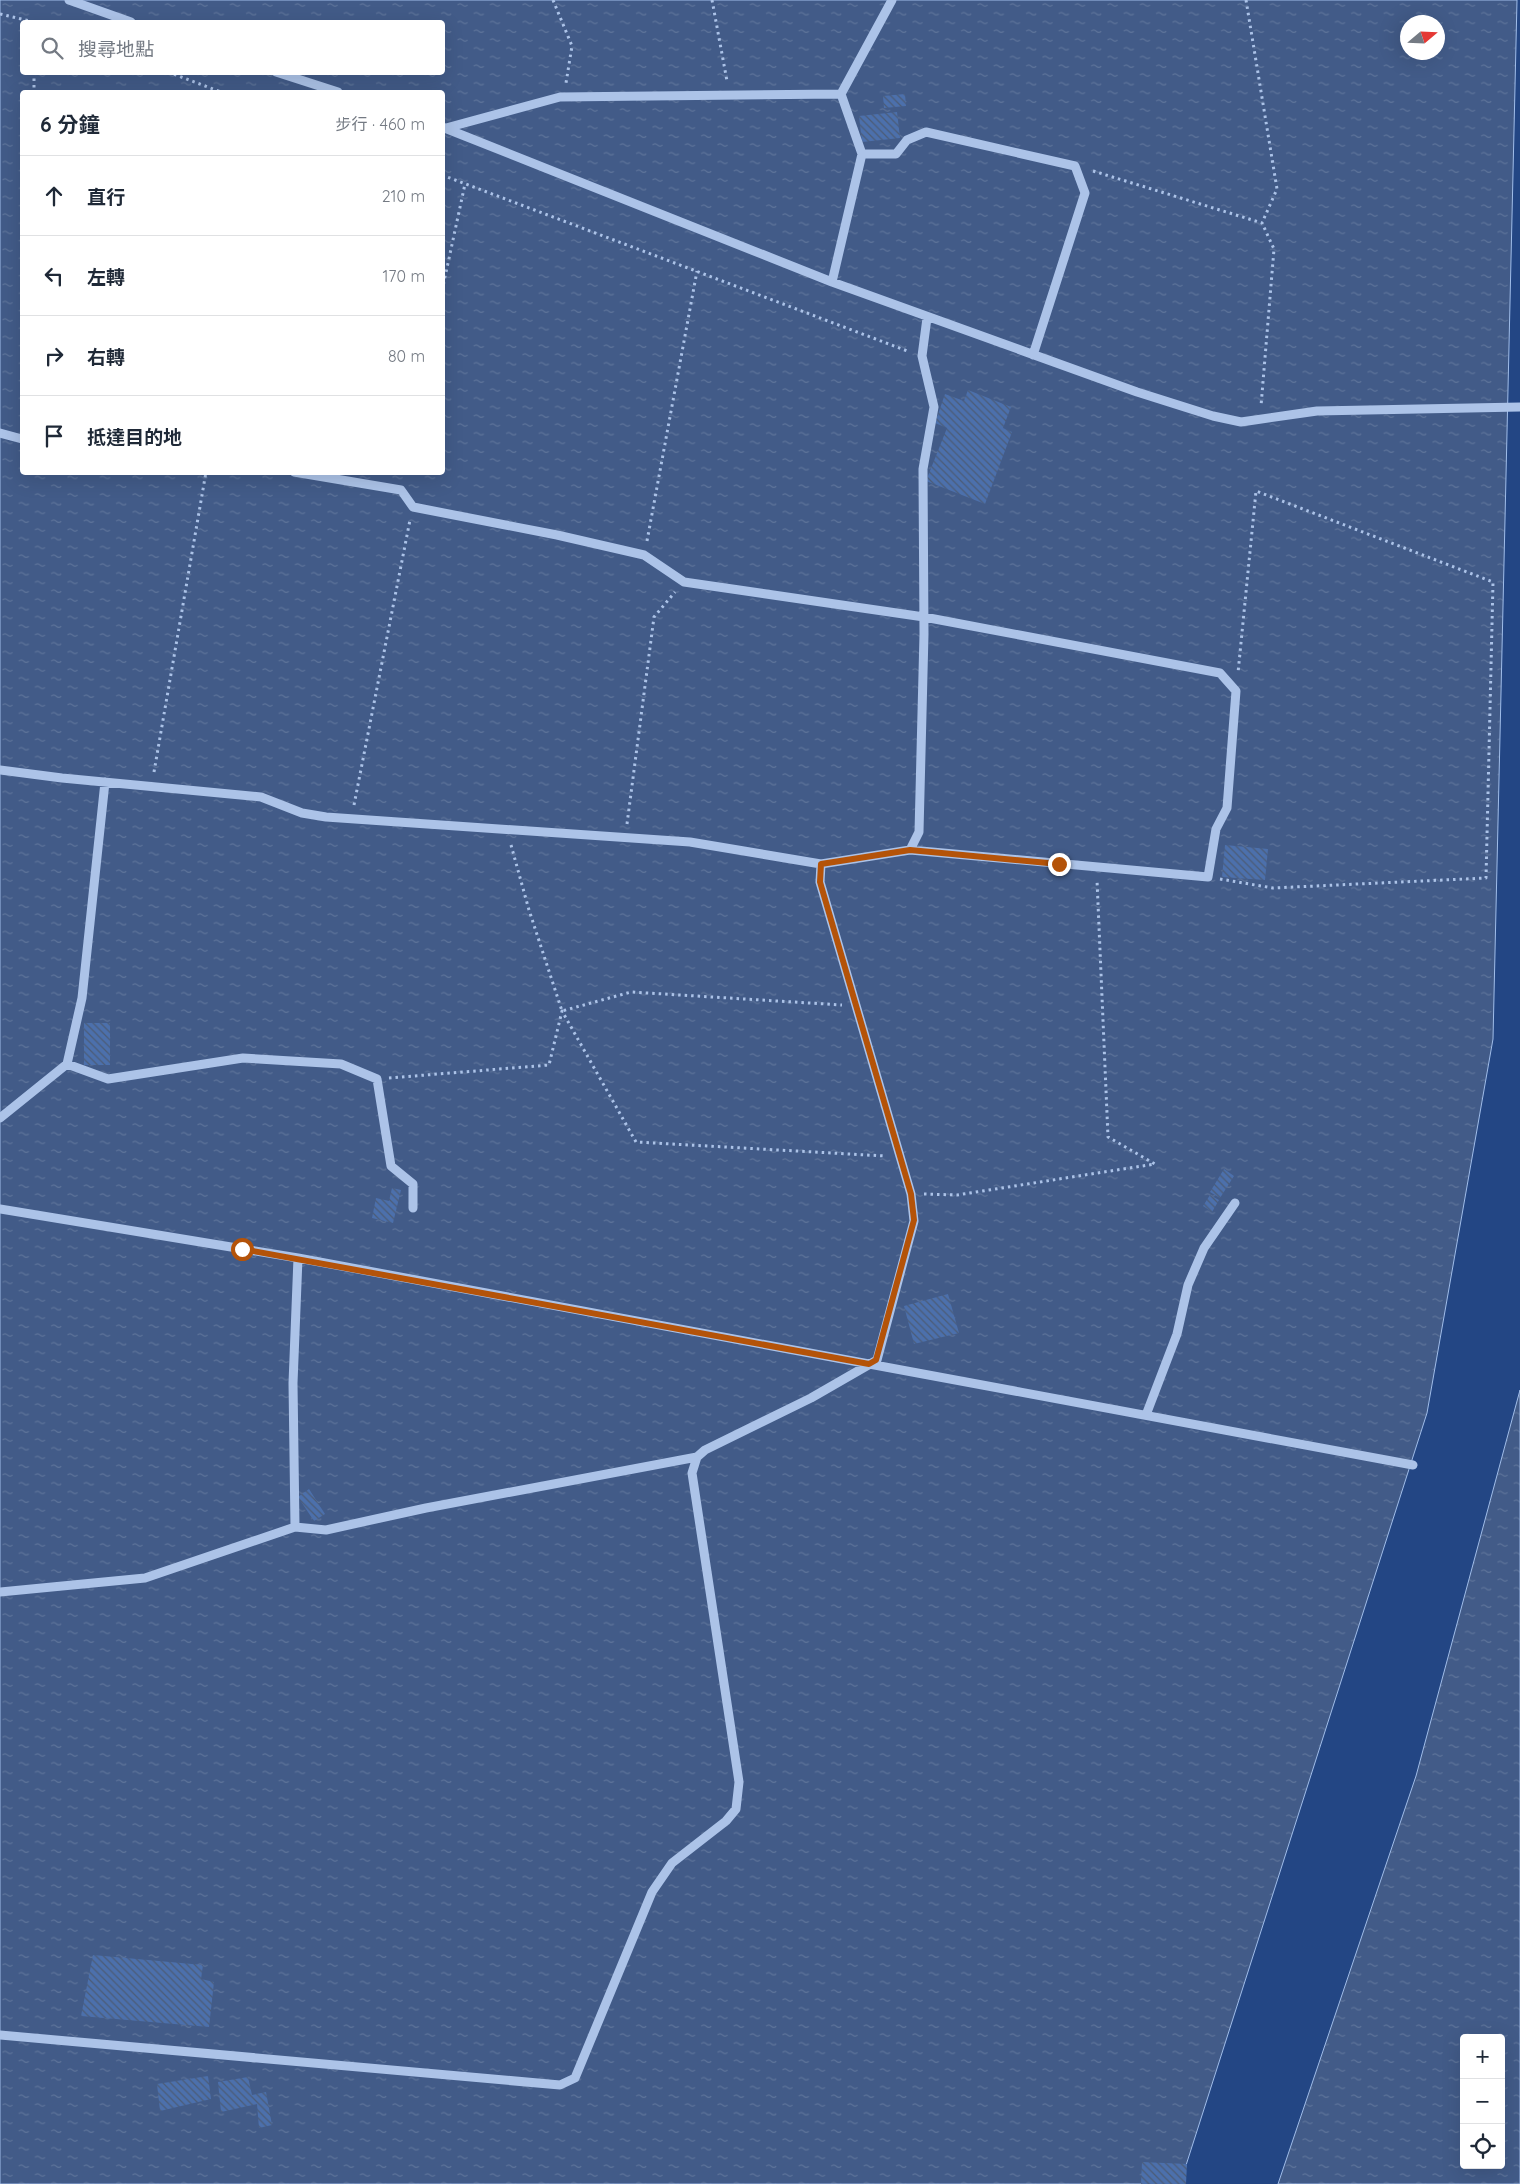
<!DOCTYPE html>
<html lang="zh-TW">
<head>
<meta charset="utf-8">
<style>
  :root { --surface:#fff; --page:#f6f6f7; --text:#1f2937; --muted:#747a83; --line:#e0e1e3 }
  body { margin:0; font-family:Quicksand,"Noto Sans TC",sans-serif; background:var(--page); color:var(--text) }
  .controls { position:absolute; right:15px; bottom:15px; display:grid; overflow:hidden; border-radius:5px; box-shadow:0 5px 20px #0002 }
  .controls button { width:45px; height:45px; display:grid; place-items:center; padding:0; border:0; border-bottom:1px solid var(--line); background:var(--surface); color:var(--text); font:25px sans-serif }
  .compass { position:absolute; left:1400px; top:15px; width:45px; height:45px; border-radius:50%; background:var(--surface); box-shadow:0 5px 20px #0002; rotate:71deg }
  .stop { position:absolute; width:15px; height:15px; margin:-11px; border:4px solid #b45309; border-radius:50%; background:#fff }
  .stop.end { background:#b45309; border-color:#fff; box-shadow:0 1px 5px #0008 }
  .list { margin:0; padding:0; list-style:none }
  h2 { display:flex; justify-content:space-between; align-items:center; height:65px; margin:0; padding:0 20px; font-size:21px }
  h2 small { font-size:16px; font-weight:400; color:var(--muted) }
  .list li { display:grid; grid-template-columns:32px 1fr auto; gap:15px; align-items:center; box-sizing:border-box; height:80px; padding:0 20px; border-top:1px solid var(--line) }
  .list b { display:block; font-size:19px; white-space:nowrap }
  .list em { font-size:16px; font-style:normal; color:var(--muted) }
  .icon { flex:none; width:28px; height:28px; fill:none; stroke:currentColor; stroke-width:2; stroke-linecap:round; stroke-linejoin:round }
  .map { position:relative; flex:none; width:1520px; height:2184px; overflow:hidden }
  .search { position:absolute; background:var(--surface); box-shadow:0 5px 20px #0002; left:20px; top:20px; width:425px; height:55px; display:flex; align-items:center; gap:12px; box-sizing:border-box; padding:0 18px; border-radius:5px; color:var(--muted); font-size:19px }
  .panel { position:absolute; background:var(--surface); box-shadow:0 5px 20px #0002; left:20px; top:90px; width:425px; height:385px; border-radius:5px }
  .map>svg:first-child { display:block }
  .water { fill:url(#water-ripples); stroke:#a0bde9; fill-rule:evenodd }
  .building { fill:url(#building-back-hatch) }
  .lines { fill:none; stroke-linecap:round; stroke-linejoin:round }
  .path { stroke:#acc3e8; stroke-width:3; stroke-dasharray:2.5 4; stroke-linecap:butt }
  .minor { stroke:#acc3e8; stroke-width:9 }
  .route { stroke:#b45309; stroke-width:6 }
</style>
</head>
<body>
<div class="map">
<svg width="1520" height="2184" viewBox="0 0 1520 2184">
  <defs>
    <pattern id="water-ripples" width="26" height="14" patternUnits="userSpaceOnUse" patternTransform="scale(1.25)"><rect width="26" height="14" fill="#425b88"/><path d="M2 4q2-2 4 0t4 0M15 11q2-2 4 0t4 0" fill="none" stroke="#5e749a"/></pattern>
    <pattern id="building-back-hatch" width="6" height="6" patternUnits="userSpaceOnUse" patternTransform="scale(1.25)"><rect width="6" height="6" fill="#4c70ac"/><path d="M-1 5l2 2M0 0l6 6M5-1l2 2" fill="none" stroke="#4c5c77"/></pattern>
  </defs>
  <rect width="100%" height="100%" fill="#234684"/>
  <path class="water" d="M0 0H1517L1493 1039 1427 1413 1180 2184H0ZM22 22H442V72H22ZM1408 22H1438V52H1408ZM22 92H442V472H22Z
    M1520 1390V2184H1278L1416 1776ZM1464 2038H1501V2165H1464Z"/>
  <path class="building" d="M905 94 906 106 884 108 883 96Z
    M897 112 900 138 862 142 859 116Z
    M968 390 1011 407 1003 428 1012 432 985 504 926 481 947 428 935 423 945 394 964 401Z
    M1225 845 1268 849 1265 880 1222 877Z
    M84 1023H110V1065H84Z
    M1224 1169 1234 1176 1220 1198 1210 1192Z
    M392 1188 401 1190 393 1223 372 1218 376 1198 389 1201Z
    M1210 1195 1219 1200 1212 1212 1203 1206Z
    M948 1294 959 1333 914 1344 904 1306Z
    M309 1489 325 1514 314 1521 298 1497Z
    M93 1955 203 1965 201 1979 214 1982 209 2027 81 2016Z
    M208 2076 211 2099 160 2111 157 2084Z
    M248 2077 252 2095 266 2092 272 2125 259 2128 257 2104 221 2112 218 2082Z
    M1142 2162 1187 2164 1186 2184H1141Z"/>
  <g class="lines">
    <path class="path" d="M553 0 572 46 566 83
      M712 0 727 81
      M1246 0 1277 189 1262 223
      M0 14 34 22
      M34 72V92
      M168 72 221 92
      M1093 171 1262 223 1274 249 1261 406
      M442 175 910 352
      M442 291 465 184
      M647 541 697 271
      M154 772 206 472
      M354 805 410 520
      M627 824 654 617 675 592
      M511 845 529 910 562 1011 631 992 842 1005
      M1220 879 1273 888 1486 878 1493 582 1256 491 1238 673
      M389 1078 549 1065 562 1011 636 1142 885 1156
      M924 1194 957 1195 1155 1164 1108 1137 1097 880"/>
    <path class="minor" d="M69 0 131 22
      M276 72 338 92
      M841 94 862 154
      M442 127 832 282 1137 392 1213 416 1241 422 1317 411 1520 407
      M446 128 560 97 841 94 892 0
      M832 282 862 154H896L907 140 926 132 1075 166 1085 193 1033 355
      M0 433 22 439
      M294 472 401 490 413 507 557 535 644 555 684 582 924 617 1220 673 1236 691 1227 808 1216 829 1208 877 910 850
      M0 770 62 778 261 797 302 813 326 817 690 842 821 864
      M67 1064 108 1079 243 1058 341 1064 377 1079 391 1166 413 1184V1208
      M0 1118 67 1064 82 998 105 782
      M0 1209 298 1258
      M1146 1415 1177 1334 1188 1285 1204 1248 1235 1203
      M697 1457 426 1508 326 1530 295 1527 293 1383 298 1258 1413 1465
      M0 1592 145 1578 295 1527
      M0 2035 560 2085 575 2078 652 1892 672 1863 726 1821 736 1809 739 1782 692 1473 697 1457 705 1450 811 1398 877 1360 914 1221 911 1194 820 882 821 864 910 850 919 832 924 634 923 469 934 407 922 356 927 318"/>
  </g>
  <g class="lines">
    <path class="route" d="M242 1249 869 1364 876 1360 914 1220 911 1194 820 882 821 864 910 850 1059 864"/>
  </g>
</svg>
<div class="controls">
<button>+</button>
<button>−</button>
<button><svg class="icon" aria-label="locate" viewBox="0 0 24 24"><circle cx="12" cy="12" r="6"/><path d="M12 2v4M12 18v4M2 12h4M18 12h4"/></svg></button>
</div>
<svg class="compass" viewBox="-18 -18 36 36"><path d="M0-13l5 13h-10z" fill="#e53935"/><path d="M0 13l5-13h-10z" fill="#747a83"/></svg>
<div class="stop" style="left:242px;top:1249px"></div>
<div class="stop end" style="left:1059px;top:864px"></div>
<div class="search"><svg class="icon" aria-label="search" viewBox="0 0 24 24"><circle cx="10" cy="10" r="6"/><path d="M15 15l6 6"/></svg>搜尋地點</div>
<section class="panel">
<h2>6 分鐘<small>步行 · 460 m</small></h2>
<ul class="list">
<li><svg class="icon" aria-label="ahead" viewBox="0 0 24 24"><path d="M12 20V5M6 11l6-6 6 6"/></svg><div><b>直行</b></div><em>210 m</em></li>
<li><svg class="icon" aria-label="left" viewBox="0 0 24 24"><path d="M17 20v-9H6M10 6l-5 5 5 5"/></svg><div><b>左轉</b></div><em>170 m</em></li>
<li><svg class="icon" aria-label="right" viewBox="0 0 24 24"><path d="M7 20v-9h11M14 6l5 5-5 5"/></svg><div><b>右轉</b></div><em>80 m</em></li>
<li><svg class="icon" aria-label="arrive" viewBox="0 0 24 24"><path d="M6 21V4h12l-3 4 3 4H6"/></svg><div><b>抵達目的地</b></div></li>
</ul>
</section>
</div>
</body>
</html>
